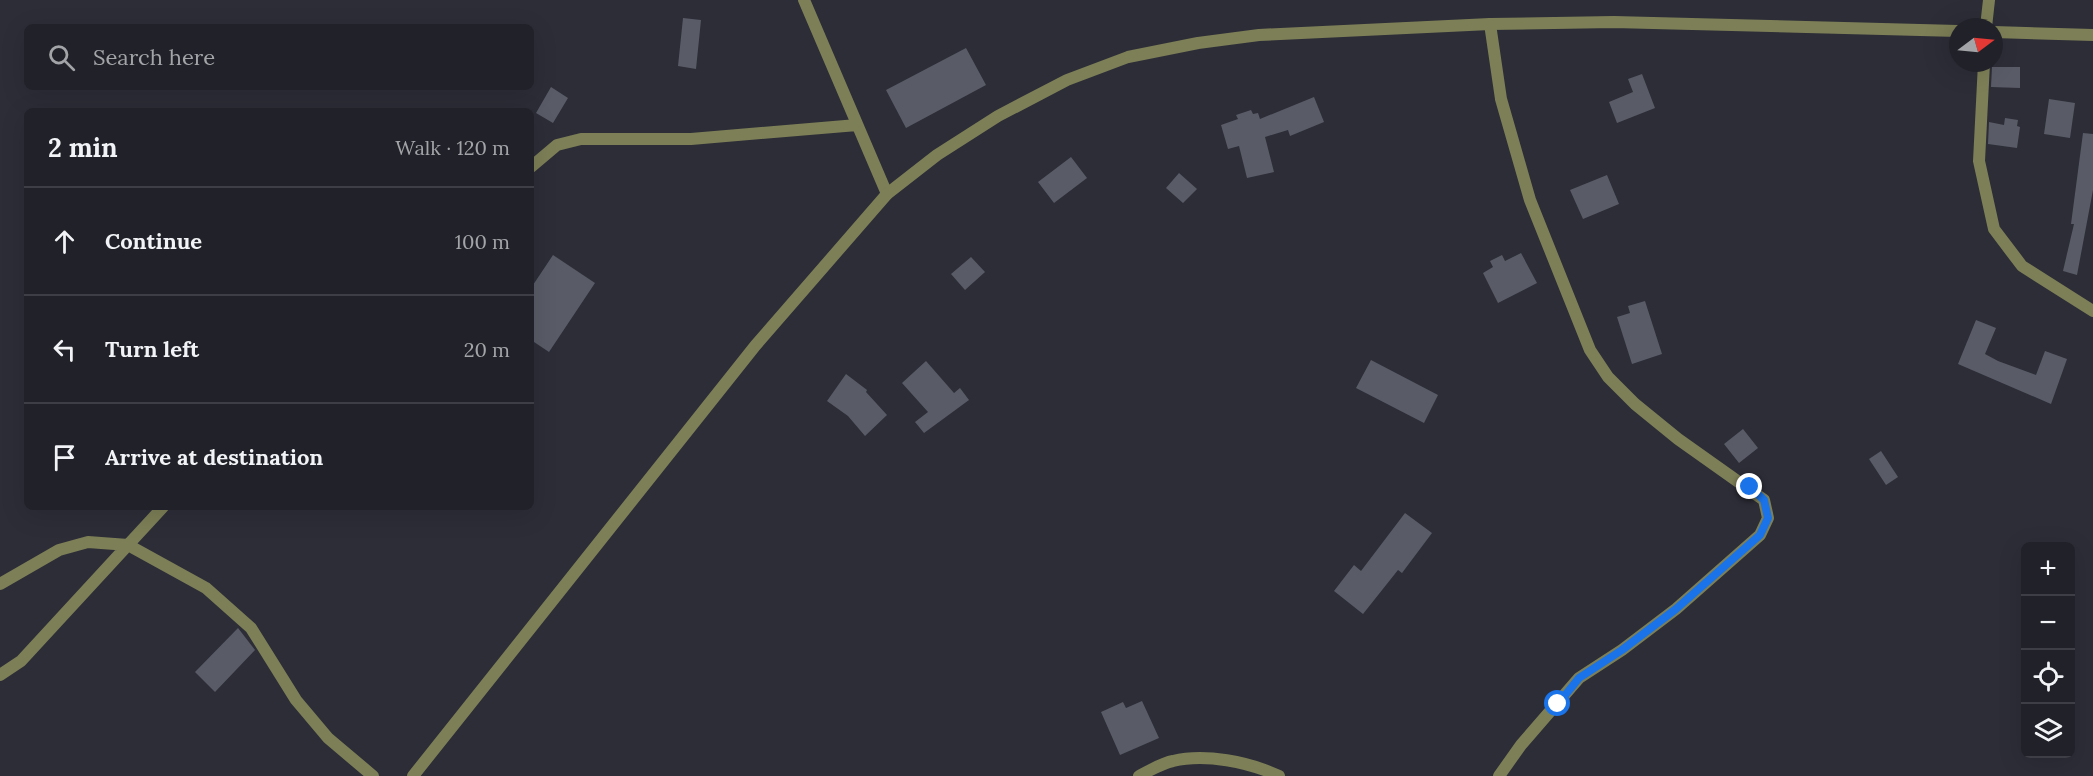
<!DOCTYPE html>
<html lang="en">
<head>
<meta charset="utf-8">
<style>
  :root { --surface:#212229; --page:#292a31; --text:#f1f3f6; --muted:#a2a4a8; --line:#3e3f46 }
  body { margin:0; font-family:Lora,serif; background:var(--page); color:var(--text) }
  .controls { position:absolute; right:18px; bottom:18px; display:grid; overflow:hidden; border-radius:9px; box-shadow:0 6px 24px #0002 }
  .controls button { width:54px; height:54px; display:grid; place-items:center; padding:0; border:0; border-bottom:2px solid var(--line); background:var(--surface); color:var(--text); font:30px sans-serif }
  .compass { position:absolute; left:1949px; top:18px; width:54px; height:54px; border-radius:50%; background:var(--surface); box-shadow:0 6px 24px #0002; rotate:74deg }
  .stop { position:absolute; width:18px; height:18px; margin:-14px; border:4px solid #1a73e8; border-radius:50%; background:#fff }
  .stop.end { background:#1a73e8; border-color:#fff; box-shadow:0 2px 6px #0008 }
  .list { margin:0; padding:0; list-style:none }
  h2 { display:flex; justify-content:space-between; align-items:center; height:78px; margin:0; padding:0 24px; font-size:26px }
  h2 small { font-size:20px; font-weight:400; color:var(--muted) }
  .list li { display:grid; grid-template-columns:39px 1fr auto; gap:18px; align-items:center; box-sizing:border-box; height:108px; padding:0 24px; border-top:2px solid var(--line) }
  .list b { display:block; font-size:22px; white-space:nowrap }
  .list em { font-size:20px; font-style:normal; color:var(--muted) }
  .icon { flex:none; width:33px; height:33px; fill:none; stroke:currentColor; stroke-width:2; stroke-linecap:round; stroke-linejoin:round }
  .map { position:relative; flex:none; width:2093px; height:776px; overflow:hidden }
  .search { position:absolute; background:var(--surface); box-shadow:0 6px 24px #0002; left:24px; top:24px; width:510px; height:66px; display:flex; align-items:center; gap:15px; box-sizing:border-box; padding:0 21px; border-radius:9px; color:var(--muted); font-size:22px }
  .panel { position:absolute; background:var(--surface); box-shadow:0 6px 24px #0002; left:24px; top:108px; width:510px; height:402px; border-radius:9px }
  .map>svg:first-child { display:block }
  .building { fill:#595b66 }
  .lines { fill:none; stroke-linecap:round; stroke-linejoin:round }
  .minor { stroke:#7d7f57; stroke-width:12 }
  .tertiary { stroke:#7d7f57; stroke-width:12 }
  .route { stroke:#1a73e8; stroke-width:8 }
</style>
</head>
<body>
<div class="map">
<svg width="2093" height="776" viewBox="0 0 2093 776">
  <rect width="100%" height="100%" fill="#2c2d37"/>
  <path class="building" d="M683 18 701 20 696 69 678 66Z
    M966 48 986 85 906 128 886 90Z
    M1992 67H2020V88L1991 87Z
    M1642 74 1655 108 1617 123 1609 102 1633 92 1628 79Z
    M551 87 568 98 553 123 536 113Z
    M1314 97 1324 122 1290 136 1288 130 1265 137 1274 172 1247 178 1239 146 1228 149 1221 125 1238 119 1236 115 1251 110 1253 114 1258 113 1260 119Z
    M2049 99 2075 103 2070 138 2044 134Z
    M2005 118 2018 120 2017 126 2020 127 2017 148 1988 144 1989 122 2004 125Z
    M2083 133 2093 134V190L2077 275 2063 271 2074 224H2071Z
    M1071 157 1087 178 1054 203 1038 182Z
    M1179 173 1197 189 1183 203 1166 188Z
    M1607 175 1619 204 1583 219 1570 190Z
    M1521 253 1537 283 1498 303 1483 273 1493 267 1490 261 1502 255 1505 261Z
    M553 255 595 283 549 352 531 340V288Z
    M971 257 985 272 965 290 951 274Z
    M1645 301 1662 354 1632 364 1617 317 1630 313 1628 306Z
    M1976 320 1996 328 1985 354 1998 361 2036 375 2045 351 2067 359 2051 404 1958 364Z
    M1371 360 1438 395 1424 423 1356 388Z
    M926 361 954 393 960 388 969 400 924 433 915 422 928 412 902 383Z
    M846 374 867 390 866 392 887 415 865 436 848 416 827 401Z
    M1743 429 1758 448 1739 463 1724 444Z
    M1881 451 1898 477 1886 485 1869 459Z
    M1405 513 1432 533 1402 573 1398 570 1363 614 1334 591 1354 565 1361 571Z
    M238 628 255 650 215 692 195 672Z
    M1142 701 1159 738 1120 755 1101 712 1123 702 1126 708Z"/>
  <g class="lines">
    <path class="minor" d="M804 0 887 194
      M1490 24 1501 99 1530 200 1590 350 1608 377 1635 404 1678 439 1764 500 1768 518 1760 535 1676 609 1622 650 1579 678 1521 745 1499 776
      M1986 27 1989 0
      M1984 63 1979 161 1994 229 2022 266 2093 311
      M531 167 557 145 581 139H691L857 125
      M0 584 59 550 88 542 128 545 206 588 251 628 296 700 328 738 373 776
      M0 675 21 661 163 507
      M1139 776C1149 771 1162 763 1173 761 1205 753 1249 762 1279 776"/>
    <path class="tertiary" d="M1994 32 2093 35
      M413 776 755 346 887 194 937 155 998 116 1067 80 1128 57 1198 43 1259 35 1490 24 1614 22 1958 31"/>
  </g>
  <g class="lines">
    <path class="route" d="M1558 704 1579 678 1622 650 1676 609 1760 535 1768 518 1764 500 1750 487"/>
  </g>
</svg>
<div class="controls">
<button>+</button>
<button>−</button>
<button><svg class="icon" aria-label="locate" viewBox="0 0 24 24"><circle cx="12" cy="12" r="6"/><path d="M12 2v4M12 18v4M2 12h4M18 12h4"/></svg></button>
<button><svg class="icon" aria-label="layers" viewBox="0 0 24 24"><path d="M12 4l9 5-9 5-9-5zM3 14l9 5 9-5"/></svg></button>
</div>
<svg class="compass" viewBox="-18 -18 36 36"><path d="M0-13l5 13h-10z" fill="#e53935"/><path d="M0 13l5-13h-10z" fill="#a2a4a8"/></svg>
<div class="stop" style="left:1558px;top:704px"></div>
<div class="stop end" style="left:1750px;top:487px"></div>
<div class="search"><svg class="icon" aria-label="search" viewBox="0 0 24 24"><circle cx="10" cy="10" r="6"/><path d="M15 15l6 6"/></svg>Search here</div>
<section class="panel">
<h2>2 min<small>Walk · 120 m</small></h2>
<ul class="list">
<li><svg class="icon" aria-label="ahead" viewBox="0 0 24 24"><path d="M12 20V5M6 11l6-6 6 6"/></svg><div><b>Continue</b></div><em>100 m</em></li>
<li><svg class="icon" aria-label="left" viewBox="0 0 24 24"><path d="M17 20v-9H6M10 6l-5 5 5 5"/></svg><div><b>Turn left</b></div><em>20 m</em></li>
<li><svg class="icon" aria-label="arrive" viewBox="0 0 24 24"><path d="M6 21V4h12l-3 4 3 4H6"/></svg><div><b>Arrive at destination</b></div></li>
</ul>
</section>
</div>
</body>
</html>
